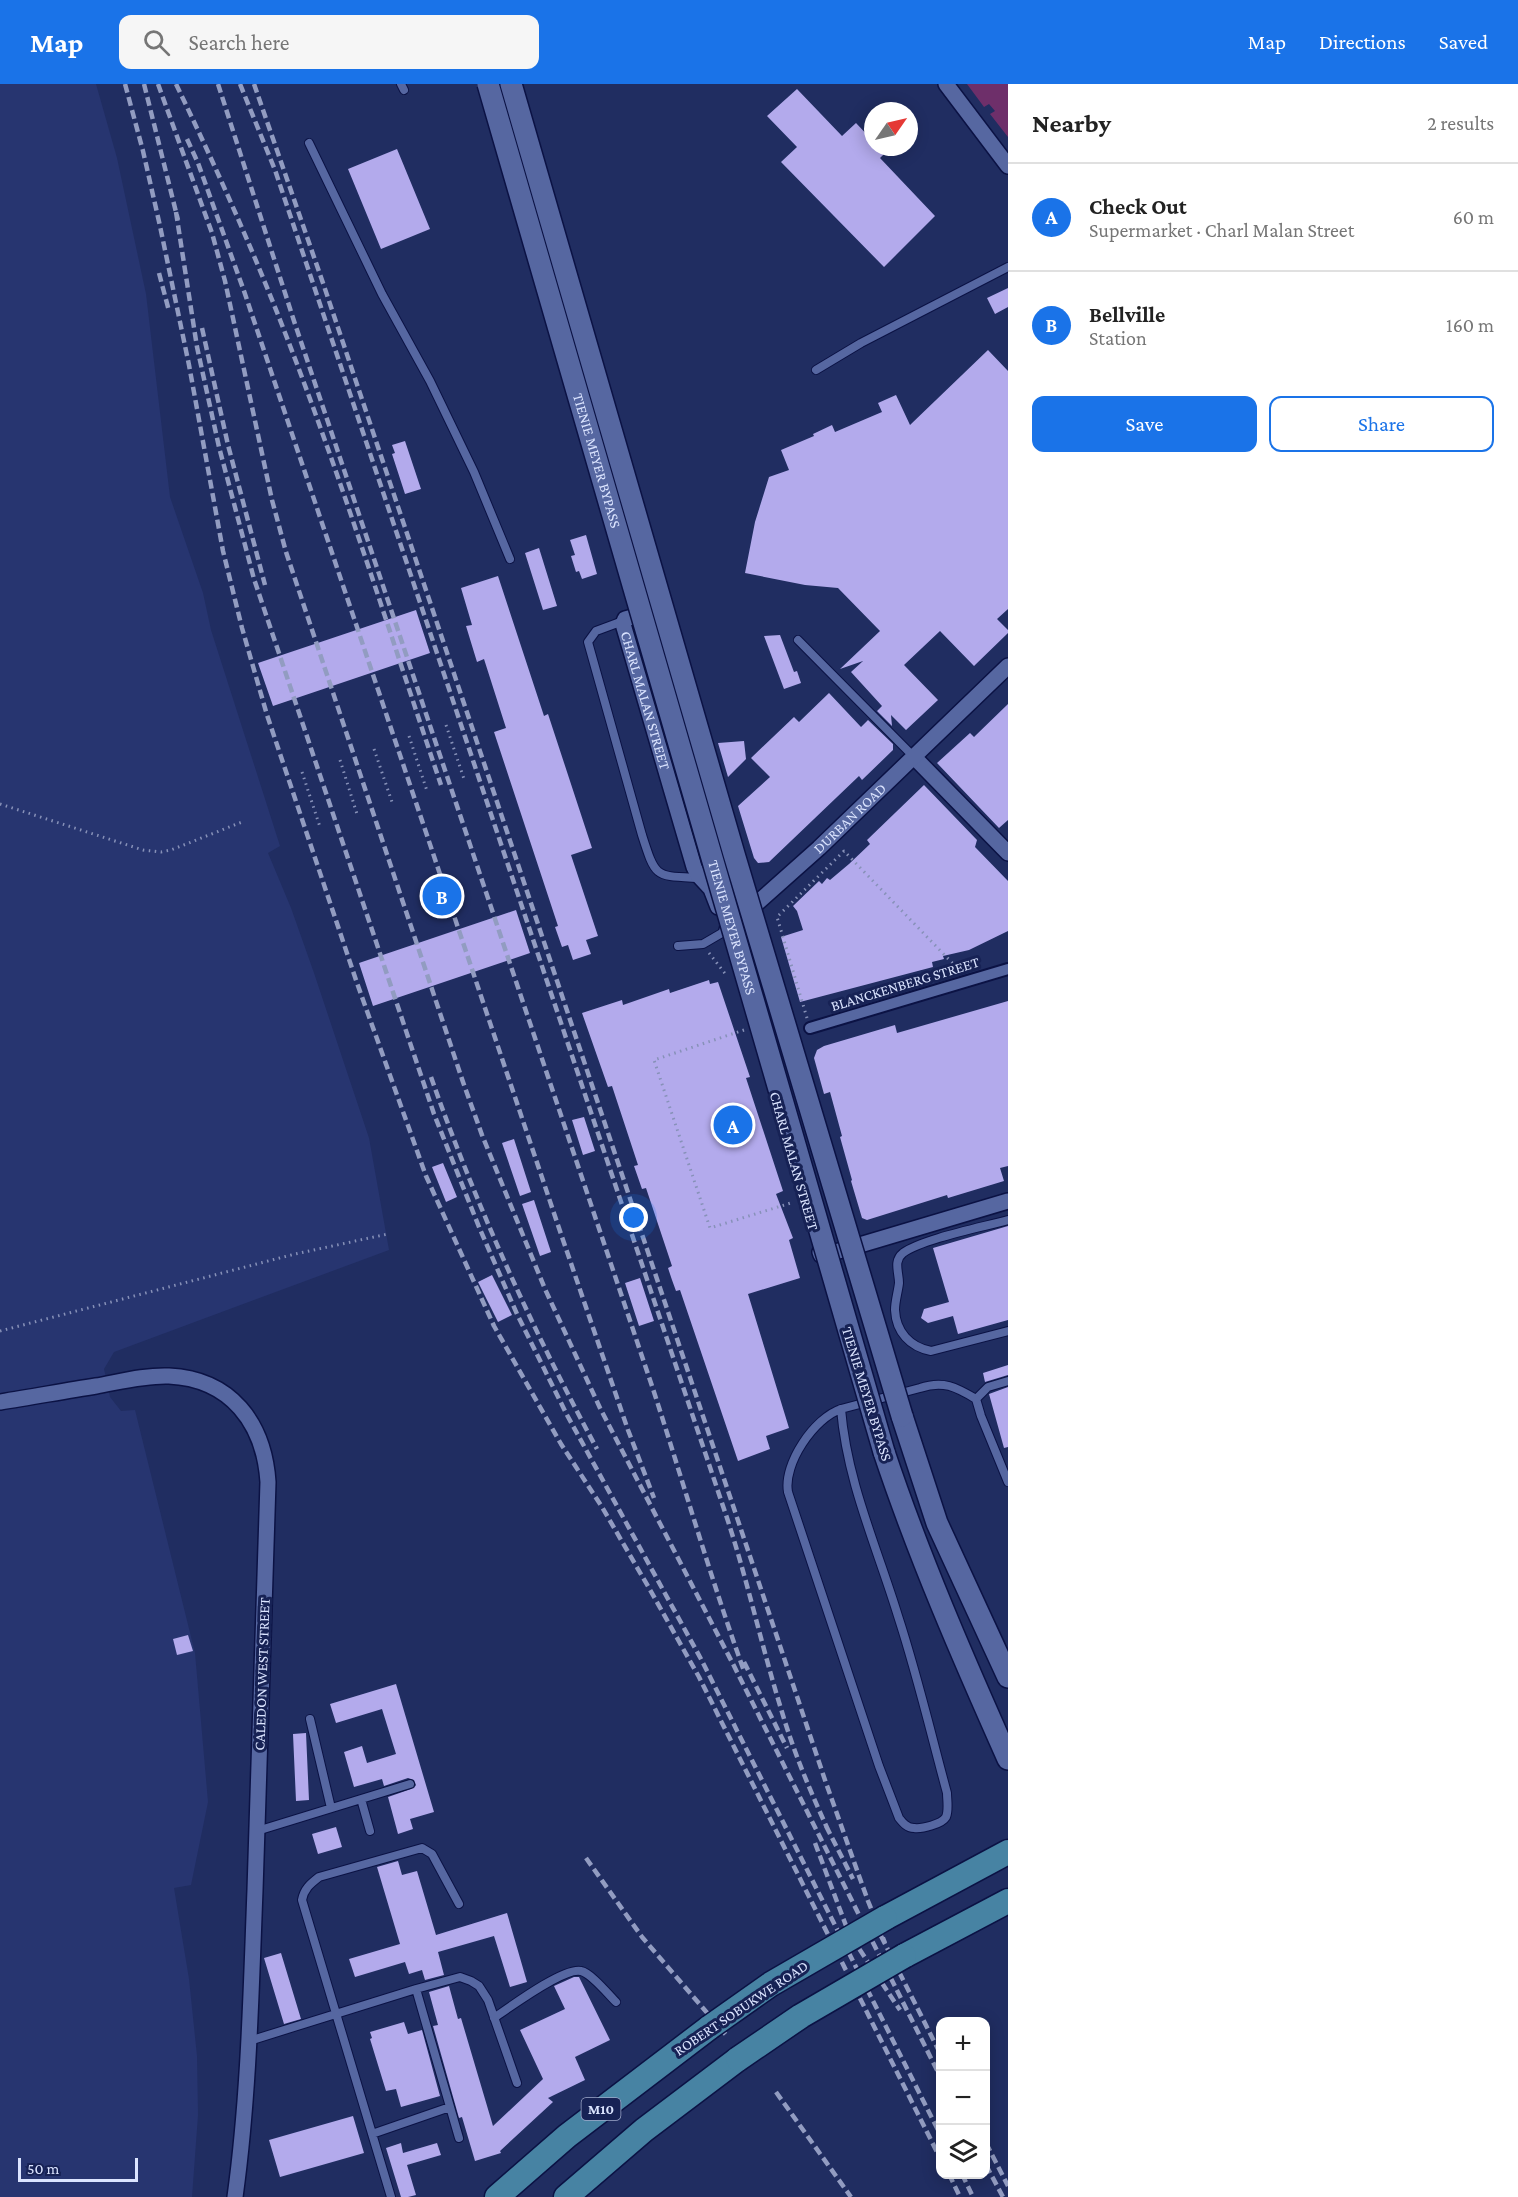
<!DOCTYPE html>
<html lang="en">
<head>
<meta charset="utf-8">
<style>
  :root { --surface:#fff; --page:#f6f6f6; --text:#222; --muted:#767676; --line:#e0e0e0; --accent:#1a73e8 }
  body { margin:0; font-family:"Crimson Pro",serif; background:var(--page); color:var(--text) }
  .controls { position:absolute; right:18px; bottom:18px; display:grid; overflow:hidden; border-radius:12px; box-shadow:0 3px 15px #0003 }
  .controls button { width:54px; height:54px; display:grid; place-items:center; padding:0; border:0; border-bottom:2px solid var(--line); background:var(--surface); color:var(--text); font:30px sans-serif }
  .compass { position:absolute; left:864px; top:18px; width:54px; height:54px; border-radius:50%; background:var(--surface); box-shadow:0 3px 15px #0003; rotate:56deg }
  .scale { position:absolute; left:18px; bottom:15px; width:120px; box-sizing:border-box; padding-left:6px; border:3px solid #dbe4ff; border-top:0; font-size:16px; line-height:21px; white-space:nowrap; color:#dbe4ff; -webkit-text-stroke:4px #172255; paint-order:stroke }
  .you { position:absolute; left:634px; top:1134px; width:21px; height:21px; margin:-15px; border:4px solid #fff; border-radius:50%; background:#1a73e8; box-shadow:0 0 0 9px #1a73e833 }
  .badge { display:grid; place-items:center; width:39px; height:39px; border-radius:50%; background:var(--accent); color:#fff; font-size:20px; font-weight:700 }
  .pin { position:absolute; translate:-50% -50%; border:3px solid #fff; box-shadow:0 2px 6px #0006 }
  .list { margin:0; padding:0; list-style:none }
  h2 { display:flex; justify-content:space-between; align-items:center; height:78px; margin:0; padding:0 24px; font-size:26px }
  h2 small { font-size:20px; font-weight:400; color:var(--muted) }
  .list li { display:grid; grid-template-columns:39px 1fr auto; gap:18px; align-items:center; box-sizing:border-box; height:108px; padding:0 24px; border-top:2px solid var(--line) }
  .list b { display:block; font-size:22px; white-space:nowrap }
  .list p { margin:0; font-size:20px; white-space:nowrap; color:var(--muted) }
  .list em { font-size:20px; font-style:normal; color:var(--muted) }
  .actions { display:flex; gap:12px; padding:18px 24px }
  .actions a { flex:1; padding:14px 0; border:2px solid var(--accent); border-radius:12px; text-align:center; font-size:21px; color:var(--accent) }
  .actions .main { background:var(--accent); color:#fff }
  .icon { flex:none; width:33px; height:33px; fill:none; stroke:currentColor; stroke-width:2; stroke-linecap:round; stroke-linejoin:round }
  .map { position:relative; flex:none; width:1008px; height:2113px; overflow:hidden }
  header { display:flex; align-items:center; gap:36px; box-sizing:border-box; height:84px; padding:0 30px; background:var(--accent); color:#fff }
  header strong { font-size:28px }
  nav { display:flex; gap:33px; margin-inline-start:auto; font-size:21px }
  .search { width:420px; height:54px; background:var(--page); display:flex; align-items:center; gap:15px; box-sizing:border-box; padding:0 21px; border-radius:12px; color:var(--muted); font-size:22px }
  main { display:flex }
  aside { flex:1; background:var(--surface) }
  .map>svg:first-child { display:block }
  .built { fill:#273570 }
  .green { fill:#6e2f6a }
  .building { fill:#b3aaec }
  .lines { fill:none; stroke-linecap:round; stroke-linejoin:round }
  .service-casing { stroke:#0b1244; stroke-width:10 }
  .pedestrian-casing { stroke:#0b1244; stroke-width:14 }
  .minor-casing { stroke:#0b1244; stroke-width:18 }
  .secondary-casing { stroke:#0b1244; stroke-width:24 }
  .primary-casing { stroke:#0b1244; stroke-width:27 }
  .path { stroke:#8791b8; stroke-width:3; stroke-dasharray:1.5 4.5; stroke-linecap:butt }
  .service { stroke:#5667a1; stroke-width:8 }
  .pedestrian { stroke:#5667a1; stroke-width:10 }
  .minor { stroke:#5667a1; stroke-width:15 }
  .secondary { stroke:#5667a1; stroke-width:21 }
  .primary { stroke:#4783a3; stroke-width:24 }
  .rail { stroke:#929cc1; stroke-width:4.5; stroke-dasharray:9 4.5; stroke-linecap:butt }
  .secondary-bridge-casing { stroke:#0b1244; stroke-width:24; stroke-linecap:butt }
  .primary-bridge-casing { stroke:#0b1244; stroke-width:27; stroke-linecap:butt }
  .secondary-bridge { stroke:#5667a1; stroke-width:21 }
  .primary-bridge { stroke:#4783a3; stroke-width:24 }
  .labels { text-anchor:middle; stroke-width:6; stroke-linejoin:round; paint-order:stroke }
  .shield { fill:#172255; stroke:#a0aacc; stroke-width:1.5 }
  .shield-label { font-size:14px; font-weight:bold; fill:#dbe4ff }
  .street-label { font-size:15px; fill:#dbe4ff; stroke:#172255 }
</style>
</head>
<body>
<header>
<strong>Map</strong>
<div class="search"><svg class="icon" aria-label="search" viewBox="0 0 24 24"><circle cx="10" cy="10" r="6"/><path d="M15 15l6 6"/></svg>Search here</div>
<nav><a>Map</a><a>Directions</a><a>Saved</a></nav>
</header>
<main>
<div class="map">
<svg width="1008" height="2113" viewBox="0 0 1008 2113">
  <rect width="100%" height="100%" fill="#202d61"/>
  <path class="built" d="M0 0H96L117 74 146 210 170 413 203 509 211 546 280 762 268 769 291 824 314 889 369 1054 389 1166 114 1268 104 1285 110 1313 121 1327 135 1326 195 1569 208 1718 191 1801 174 1804 189 1895 197 1972 198 2031 192 2113H0Z"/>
  <path class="green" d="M967 0H1008V53L990 30 995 27 989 20 984 23Z"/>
  <path class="building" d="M797 5 842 52 856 39 873 57V63H879L885 69 880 74 935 132 884 183 781 78 797 63 767 32Z
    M397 65 430 145 381 165 348 85Z
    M1008 204V223L995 230 987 214Z
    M988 266 1008 287V525L997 535 1008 546V549L974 582 940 547 904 581 938 616 906 646 891 631 892 642 877 627 882 622 851 588 863 577 840 585 880 547 838 504 805 501 745 489 755 438 769 393 789 386 781 366 814 352 813 350 832 341 835 348 882 328 878 319 896 311 910 341Z
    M405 357 421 405 405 410 392 370 395 369 392 361Z
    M586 451 597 490 582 495 579 487 576 488 571 472 575 471 570 456Z
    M539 464 557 522 543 526 525 469Z
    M498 492 544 632 548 630 592 764 571 771 598 852 586 856 591 870 573 876 568 861 562 863 555 843 558 842 494 648 506 644 484 575 477 578 466 542 472 541 461 504Z
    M416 526 430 569 273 622 258 579Z
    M780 551 794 588 797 587 801 599 784 605 764 552Z
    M829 609 861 643 868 636 893 660V666L862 696 859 692 769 778 758 779 754 774 738 722 770 693 751 674 794 633 799 638Z
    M1008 620V736L999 744 937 679 970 649 974 653Z
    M744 657 746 675 728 693 718 659Z
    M924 701 977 756 975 763 1008 797V847L969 866 943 872 944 875 932 878 933 883 800 918 781 853 803 846 797 827 793 822 819 797 822 800 827 794 830 796 849 780 870 760 867 756Z
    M516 826 530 869 373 922 359 879Z
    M709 896 710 900 718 898 750 993 746 994 783 1107 776 1110 793 1154 789 1156 800 1194 748 1210 789 1344 766 1352 770 1365 738 1377 680 1206 676 1207 672 1196 668 1184 672 1182 646 1104 642 1105 634 1082 638 1081 612 1002 608 1003 582 929 622 916 623 921 669 905 670 909Z
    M1008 917V1082L1000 1084 1004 1097 948 1114 947 1111 867 1136 862 1134 851 1097 852 1096 840 1053 842 1052 830 1008 824 1010 814 974 817 966 824 962 895 941 897 949Z
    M584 1033 595 1067 583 1071 572 1036Z
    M514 1055 531 1108 520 1112 502 1059Z
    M443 1079 457 1113 446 1118 432 1083Z
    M534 1116 551 1168 540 1172 522 1120Z
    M1008 1142V1236L958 1250 953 1232 928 1239 921 1234 924 1225 949 1218 933 1164Z
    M492 1191 512 1231 498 1238 478 1198Z
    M640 1194 654 1237 639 1242 625 1199Z
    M1008 1281V1291L985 1298 983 1289Z
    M1008 1303V1363L1004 1364 989 1310Z
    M188 1551 193 1567 177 1571 173 1555Z
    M396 1600 434 1728 410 1735 413 1745 398 1750 388 1713 414 1704 416 1701 414 1696 408 1694 384 1702 382 1695 354 1703 344 1668 362 1662 367 1679 396 1670 382 1625 336 1639 330 1620Z
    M306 1649 309 1716 296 1717 293 1650Z
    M336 1743 342 1763 318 1770 312 1750Z
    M398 1777 402 1791 417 1787 436 1851 507 1829 527 1898 510 1903 494 1852 438 1868 444 1891 425 1896 422 1886 409 1890 405 1878 355 1893 349 1875 400 1860 377 1783Z
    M281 1869 301 1935 284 1940 264 1874Z
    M574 1893H579L610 1956 575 1973 585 1996 548 2014 553 2018 500 2067 501 2069 475 2077 462 2033 459 2034 433 1942 438 1941 429 1908 449 1902 458 1935 461 1934 493 2042 543 1995 520 1946 565 1925 554 1902Z
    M404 1938 408 1950 422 1946 440 2012 401 2023 396 2005 386 2007 370 1955 372 1954 370 1948Z
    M353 2032 364 2069 280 2093 269 2056Z
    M401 2059 403 2069 437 2059 441 2071 407 2081 416 2111 408 2113H401L386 2064Z"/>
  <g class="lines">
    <g class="service-casing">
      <path id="service" d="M401 0 404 6
        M309 59 382 210 430 297 474 388 510 475
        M816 286 861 259 1008 183
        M623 537 596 547 588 558 642 751C656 795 655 792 700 794
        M798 556 914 673
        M678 862 703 860 727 846
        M1008 1136C983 1143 922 1155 903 1169 893 1177 899 1188 899 1199 898 1208 895 1217 895 1226 896 1248 910 1263 931 1267L1008 1247
        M1008 1297 988 1303 976 1315 981 1332 1008 1398
        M841 1325C847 1398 877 1463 898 1532 917 1590 931 1650 947 1709 947 1716 949 1726 946 1733 942 1740 922 1745 914 1744 907 1744 903 1739 899 1734L879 1682 788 1408C783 1380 814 1334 841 1325L920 1304C943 1296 956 1303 976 1315
        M310 1635 331 1724
        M361 1715 370 1747
        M257 1747 410 1700
        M416 1905 459 2054
        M494 1934C510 1923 564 1883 581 1887 591 1889 608 1910 616 1918
        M249 1957 416 1905 460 1893 471 1897 479 1902 488 1916 517 1999
        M372 2050 450 2023
        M391 2113 302 1816C304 1805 310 1800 319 1793L422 1764 432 1770 459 1820"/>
    </g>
    <g class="pedestrian-casing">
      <path id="pedestrian" d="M810 944 1008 885"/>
    </g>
    <g class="minor-casing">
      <g id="minor">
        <path d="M946 0 1008 82"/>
        <path id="s1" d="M651 528 625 535 623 540 694 783 698 791 711 805 718 823"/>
        <path d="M914 673 1008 769"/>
        <path id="s2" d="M727 846 819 764 1008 582"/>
        <path d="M820 1168 821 1171 843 1166 1008 1117"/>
        <path d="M0 1318C32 1313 64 1307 96 1302 119 1298 145 1291 169 1292 231 1295 264 1339 268 1398 264 1534 260 1670 255 1806 251 1908 249 2011 235 2113"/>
      </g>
    </g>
    <g class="secondary-casing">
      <path id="secondary" d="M902 1332 937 1439 1008 1593
        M884 1368C919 1473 963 1574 1008 1675"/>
    </g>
    <g class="primary-casing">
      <path id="primary" d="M885 1834 1008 1768
        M904 1872 1008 1817
        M497 2113 567 2052 710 1943
        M566 2113 644 2046 738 1975"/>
    </g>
    <path class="path" d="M446 641 464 695
      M409 652 427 707
      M374 665 392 718
      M340 676 357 730
      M302 688 320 743
      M0 720 143 766 161 768 171 766 242 738
      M709 869 727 892
      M807 934 777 833 844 767 960 887
      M744 946 654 976 710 1144 794 1118
      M0 1247 295 1170 388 1150"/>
    <use href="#service" class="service"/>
    <use href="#pedestrian" class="pedestrian"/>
    <use href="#minor" class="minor"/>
    <use href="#secondary" class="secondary"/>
    <use href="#primary" class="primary"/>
    <path class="rail" d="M125 0 143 67 160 142 189 281 223 467 242 544 267 631 357 899 426 1092 494 1242 561 1360 602 1423 649 1504 699 1593 940 2074
      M144 0 178 136
      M158 0 212 149 225 197 272 416 286 468 463 998 482 1051 545 1205 600 1324 733 1580 940 1992
      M176 0C214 79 250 159 282 241 341 392 389 547 441 701
      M218 0 294 237 654 1308C684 1401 711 1495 744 1587
      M240 0 275 86 727 1434C748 1498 762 1564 782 1628 794 1669 811 1709 829 1748
      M254 0 324 202 826 1699 868 1817 885 1859
      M187 55 198 79 244 207 563 1156 628 1346 654 1414
      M176 128 197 263 219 363 254 495 434 1030 479 1143 517 1230 567 1331 701 1575 940 2050
      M159 189 169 227
      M202 244 228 361 265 501
      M431 993C476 1121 532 1245 597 1365
      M744 1578 787 1664
      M826 1742 853 1795
      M815 1759 854 1863
      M586 1774 642 1853 727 1952
      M881 1852 940 1969
      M852 1854 900 1926
      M776 2008 851 2113
      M986 2059 1008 2102
      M986 2081 1003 2113
      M949 2090 960 2113
      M962 2090 973 2113"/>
    <g class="secondary-bridge-casing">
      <g id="secondary-bridge">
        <path id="s3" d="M488 0 884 1368"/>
        <path d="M511 0 734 770 902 1332"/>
      </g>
    </g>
    <g class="primary-bridge-casing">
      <path id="primary-bridge" d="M710 1943 771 1900 885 1834
        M738 1975 801 1932 904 1872"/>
    </g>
    <use href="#secondary-bridge" class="secondary-bridge"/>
    <use href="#primary-bridge" class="primary-bridge"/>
  </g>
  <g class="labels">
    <rect class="shield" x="581.5" y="2014" width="39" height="22" rx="4.5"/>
    <g class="shield-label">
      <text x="601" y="2030">M10</text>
    </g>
    <g class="street-label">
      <text dy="5" stroke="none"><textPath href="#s3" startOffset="392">TIENIE MEYER BYPASS</textPath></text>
      <text dy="5" stroke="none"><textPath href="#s1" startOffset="112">CHARL MALAN STREET</textPath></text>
      <text dy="5" stroke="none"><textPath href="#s2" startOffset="166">DURBAN ROAD</textPath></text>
      <text dy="5" stroke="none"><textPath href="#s3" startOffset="878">TIENIE MEYER BYPASS</textPath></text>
      <text transform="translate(905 900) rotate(-17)" y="5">BLANCKENBERG STREET</text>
      <text transform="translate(794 1077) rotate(74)" y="5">CHARL MALAN STREET</text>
      <text transform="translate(867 1310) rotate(73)" y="5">TIENIE MEYER BYPASS</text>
      <text transform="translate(262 1590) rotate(-88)" y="5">CALEDON WEST STREET</text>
      <text transform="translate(741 1924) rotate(-34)" y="5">ROBERT SOBUKWE ROAD</text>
    </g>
  </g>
</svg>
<div class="controls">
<button>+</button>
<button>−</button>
<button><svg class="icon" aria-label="layers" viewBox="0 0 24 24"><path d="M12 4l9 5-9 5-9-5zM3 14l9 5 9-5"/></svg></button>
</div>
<svg class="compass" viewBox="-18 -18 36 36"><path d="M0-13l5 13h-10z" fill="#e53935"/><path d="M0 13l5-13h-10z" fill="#767676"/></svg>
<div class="scale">50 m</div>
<div class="you"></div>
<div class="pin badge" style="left:733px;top:1041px">A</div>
<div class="pin badge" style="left:442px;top:812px">B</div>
</div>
<aside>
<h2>Nearby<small>2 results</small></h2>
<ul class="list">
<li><span class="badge">A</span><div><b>Check Out</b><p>Supermarket · Charl Malan Street</p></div><em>60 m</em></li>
<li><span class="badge">B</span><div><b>Bellville</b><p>Station</p></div><em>160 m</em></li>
</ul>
<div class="actions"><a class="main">Save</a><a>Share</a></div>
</aside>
</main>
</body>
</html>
